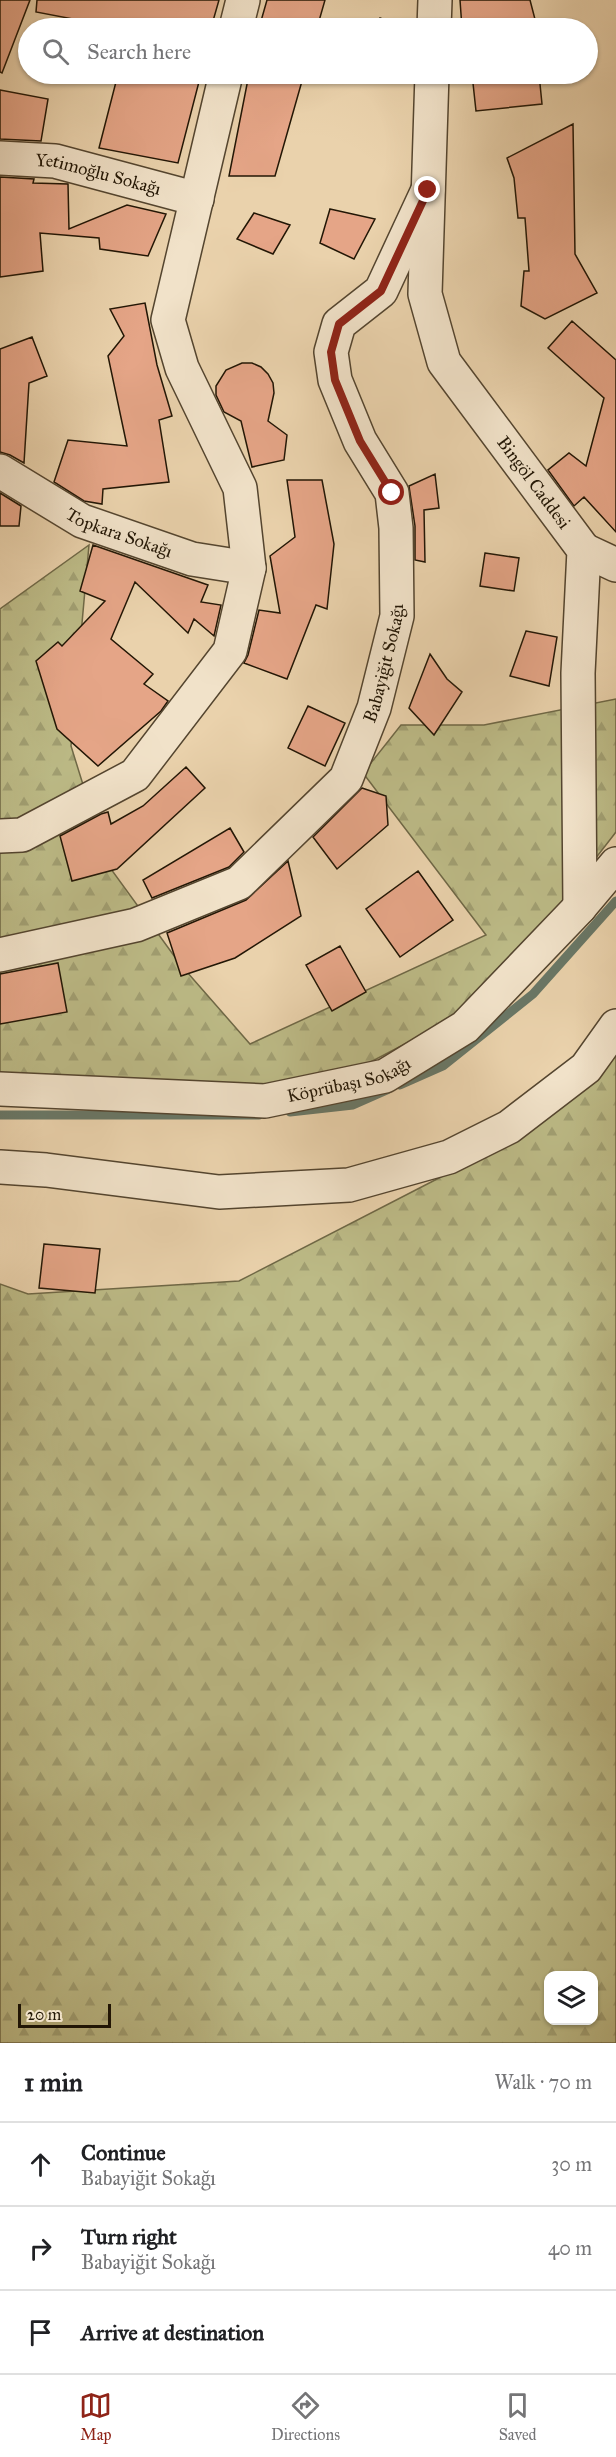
<!DOCTYPE html>
<html lang="en">
<head>
<meta charset="utf-8">
<style>
  :root { --surface:#fff; --page:#f6f6f6; --text:#202124; --muted:#757577; --line:#e0e0e0; --accent:#8f2418 }
  body { margin:0; font-family:"IM FELL Great Primer",serif; background:var(--page); color:var(--text) }
  .controls { position:absolute; right:18px; bottom:18px; display:grid; overflow:hidden; border-radius:12px; box-shadow:0 2px 4px #0004 }
  .controls button { width:54px; height:54px; display:grid; place-items:center; padding:0; border:0; border-bottom:2px solid var(--line); background:var(--surface); color:var(--text); font:30px sans-serif }
  .scale { position:absolute; left:18px; bottom:15px; width:93px; box-sizing:border-box; padding-left:6px; border:3px solid #221605; border-top:0; font-size:16px; line-height:21px; white-space:nowrap; color:#221605; -webkit-text-stroke:4px #f1e2c9; paint-order:stroke }
  .stop { position:absolute; width:18px; height:18px; margin:-14px; border:4px solid #8f2418; border-radius:50%; background:#fff }
  .stop.end { background:#8f2418; border-color:#fff; box-shadow:0 2px 6px #0008 }
  .list { margin:0; padding:0; list-style:none }
  h2 { display:flex; justify-content:space-between; align-items:center; height:78px; margin:0; padding:0 24px; font-size:26px }
  h2 small { font-size:20px; font-weight:400; color:var(--muted) }
  .list li { display:grid; grid-template-columns:39px 1fr auto; gap:18px; align-items:center; box-sizing:border-box; height:84px; padding:0 24px; border-top:2px solid var(--line) }
  .list b { display:block; font-size:22px; white-space:nowrap }
  .list p { margin:0; font-size:20px; white-space:nowrap; color:var(--muted) }
  .list em { font-size:20px; font-style:normal; color:var(--muted) }
  .icon { flex:none; width:33px; height:33px; fill:none; stroke:currentColor; stroke-width:2; stroke-linecap:round; stroke-linejoin:round }
  .map { position:relative; flex:none; width:616px; height:2043px; overflow:hidden }
  .search { position:absolute; background:var(--surface); box-shadow:0 2px 4px #0004; left:18px; right:18px; top:18px; height:66px; display:flex; align-items:center; gap:15px; box-sizing:border-box; padding:0 21px; border-radius:33px; color:var(--muted); font-size:22px }
  .sheet { height:330px; background:var(--surface) }
  nav { display:flex; justify-content:space-around; align-items:center; box-sizing:border-box; height:84px; border-top:2px solid var(--line); background:var(--surface); font-size:16px; color:var(--muted) }
  nav a { display:grid; justify-items:center; gap:3px }
  nav .on { color:var(--accent) }
  .map>svg:first-child { display:block }
  .forest { fill:url(#forest-firs); stroke:#6f6846; stroke-width:1.5; fill-rule:evenodd }
  .lines { fill:none; stroke-linecap:round; stroke-linejoin:round }
  .stream { stroke:#697766; stroke-width:9 }
  .building { fill:#e5a587; stroke:#221605; stroke-width:1.5 }
  .minor-casing { stroke:#54452f; stroke-width:36 }
  .minor { stroke:#f1e2c9; stroke-width:33 }
  .route { stroke:#8f2418; stroke-width:8 }
  .labels { text-anchor:middle; stroke-width:5; stroke-linejoin:round; paint-order:stroke }
  .street-label { font-size:18px; fill:#221605; stroke:#f1e2c9 }
</style>
</head>
<body>
<div class="map">
<svg width="616" height="2043" viewBox="0 0 616 2043">
  <defs>
    <pattern id="forest-firs" width="22" height="20" patternUnits="userSpaceOnUse" patternTransform="scale(1.5)"><rect width="22" height="20" fill="#bcba86"/><path d="M5 1l3.5 6h-7zM16 11l3.5 6h-7z" fill="#a19f72"/></pattern>
  </defs>
  <rect width="100%" height="100%" fill="#ead2ac"/>
  <filter id="stains"><feTurbulence type="fractalNoise" baseFrequency=".00333" numOctaves="4"/><feColorMatrix values="0 0 0 0 .2 0 0 0 0 .09 0 0 0 0 .02 0 0 0 .5 -.17"/></filter>
  <radialGradient id="worn" r=".72"><stop offset=".6" stop-color="#630" stop-opacity="0"/><stop offset="1" stop-color="#630" stop-opacity=".3"/></radialGradient>
  <path class="forest" d="M89 545 71 746 108 865 180 964 250 1044 486 935 363 773 401 725H484L616 699V832L483 1003 321 1088 0 1094V609Z
    M616 1050V2043H0V1284L28 1294 239 1281 503 1145ZM548 1976H594V2020H548Z"/>
  <g class="lines">
    <path class="stream" d="M400 1085 443 1066 533 994 616 901
      M290 1112 353 1105 387 1090
      M0 1115H259"/>
  </g>
  <path class="building" d="M0 0H30L2 73 0 72Z
    M37 0H219L211 28H120L36 12Z
    M267 0H325L317 28H259Z
    M460 0H530L537 27 462 28Z
    M380 18 405 28H374Z
    M118 74H201L178 163 99 148Z
    M249 74H304L275 176H229Z
    M472 74H539L542 104 476 111Z
    M0 90 48 99 41 141 0 139Z
    M573 124 575 254 597 293 545 319 521 306 524 271H529L525 218H518L514 178 507 158Z
    M0 177 34 179 33 183 68 184 69 229 127 205 166 214 148 256 100 249 99 238 40 233 43 271 0 277Z
    M330 209 375 219 354 259 320 243Z
    M254 213 290 225 273 254 237 239Z
    M145 303 157 365 172 416 159 420 169 482 103 489 102 504 84 501 54 482 68 440 127 446 108 356 124 336 110 309Z
    M572 321 616 360V532L584 497 574 506 548 470 569 453 586 466 604 398 548 348Z
    M32 337 47 376 29 383 24 463 10 455 0 452V349Z
    M242 363H252L261 367 268 374 273 383 274 393 268 421 287 435 284 460 252 467 241 421 224 412 216 395V386L226 370Z
    M435 474 439 508 424 510 425 562 415 560V526L409 486Z
    M287 480H322L334 544 327 609 316 605 287 679 244 663 248 655 259 610 280 613 270 556 295 537Z
    M0 493 21 506 19 526H0Z
    M93 545 208 585 201 602 221 605 214 636 194 619 188 633 135 582 111 639 153 674 144 684 168 701 161 711 98 766 57 729 36 661 58 642 62 646 105 601 80 591Z
    M485 553 519 558 514 591 480 586Z
    M526 631 557 637 549 686 510 676Z
    M430 654 447 679 462 692 434 735 409 708Z
    M308 706 345 723 325 766 288 748Z
    M186 767 205 788 117 869 72 881 60 836 101 814 108 812 111 824 143 806Z
    M362 788 386 796 388 825 337 869 313 837Z
    M230 828 244 852 229 867 152 898 143 880Z
    M288 861 301 916 235 958 181 976 167 933 246 900Z
    M418 871 453 920 400 957 366 909Z
    M340 946 366 992 332 1011 306 965Z
    M58 963 67 1012 0 1024V974Z
    M44 1244 100 1249 95 1293 39 1288Z"/>
  <g class="lines">
    <g class="minor-casing">
      <g id="minor">
        <path d="M236 28 243 0"/>
        <path d="M434 28 435 0"/>
        <path id="s1" d="M432 74 425 294 444 362 584 550 578 673 580 907"/>
        <path id="s2" d="M0 158 55 161 197 199"/>
        <path id="s3" d="M0 471 82 521 192 559 249 568"/>
        <path d="M584 550 616 565"/>
        <path d="M0 836 22 835 135 775 230 651 249 568 240 488 182 368 168 320 226 74"/>
        <path id="s4" d="M0 955 136 925 239 883 346 779 374 708 397 616 396 528 392 493 360 441 335 380 331 352 339 324 381 291 428 190"/>
        <path id="s5" d="M0 1089 265 1101 385 1076 465 1027 580 907 616 864"/>
        <path d="M0 1167 46 1170 219 1192 349 1185 449 1157 509 1127 586 1068 616 1026"/>
      </g>
    </g>
    <use href="#minor" class="minor"/>
  </g>
  <g class="lines">
    <path class="route" d="M392 493 360 441 335 380 331 352 339 324 381 291 428 190"/>
  </g>
  <g class="labels">
    <g class="street-label">
      <text dy="6" stroke="none"><textPath href="#s2" startOffset="100">Yetimoğlu Sokağı</textPath></text>
      <text dy="6" stroke="none"><textPath href="#s1" startOffset="441">Bingöl Caddesi</textPath></text>
      <text dy="6" stroke="none"><textPath href="#s3" startOffset="135">Topkara Sokağı</textPath></text>
      <text dy="6" stroke="none"><textPath href="#s4" startOffset="522">Babayiğit Sokağı</textPath></text>
      <text dy="6" stroke="none"><textPath href="#s5" startOffset="352">Köprübaşı Sokağı</textPath></text>
    </g>
  </g>
  <rect width="100%" height="100%" filter="url(#stains)"/>
  <rect width="100%" height="100%" fill="url(#worn)"/>
</svg>
<div class="controls">
<button><svg class="icon" aria-label="layers" viewBox="0 0 24 24"><path d="M12 4l9 5-9 5-9-5zM3 14l9 5 9-5"/></svg></button>
</div>
<div class="scale">20 m</div>
<div class="stop" style="left:392px;top:493px"></div>
<div class="stop end" style="left:428px;top:190px"></div>
<div class="search"><svg class="icon" aria-label="search" viewBox="0 0 24 24"><circle cx="10" cy="10" r="6"/><path d="M15 15l6 6"/></svg>Search here</div>
</div>
<section class="sheet">
<h2>1 min<small>Walk · 70 m</small></h2>
<ul class="list">
<li><svg class="icon" aria-label="ahead" viewBox="0 0 24 24"><path d="M12 20V5M6 11l6-6 6 6"/></svg><div><b>Continue</b><p>Babayiğit Sokağı</p></div><em>30 m</em></li>
<li><svg class="icon" aria-label="right" viewBox="0 0 24 24"><path d="M7 20v-9h11M14 6l5 5-5 5"/></svg><div><b>Turn right</b><p>Babayiğit Sokağı</p></div><em>40 m</em></li>
<li><svg class="icon" aria-label="arrive" viewBox="0 0 24 24"><path d="M6 21V4h12l-3 4 3 4H6"/></svg><div><b>Arrive at destination</b></div></li>
</ul>
</section>
<nav>
<a class="on"><svg class="icon" aria-label="map" viewBox="0 0 24 24"><path d="M3 6l6-2 6 2 6-2v14l-6 2-6-2-6 2zM9 4v14M15 6v14"/></svg>Map</a>
<a><svg class="icon" aria-label="directions" viewBox="0 0 24 24"><path d="M12 3l9 9-9 9-9-9zM9 14v-3h6M13 9l2 2-2 2"/></svg>Directions</a>
<a><svg class="icon" aria-label="saved" viewBox="0 0 24 24"><path d="M7 4h10v16l-5-4-5 4z"/></svg>Saved</a>
</nav>
</body>
</html>
